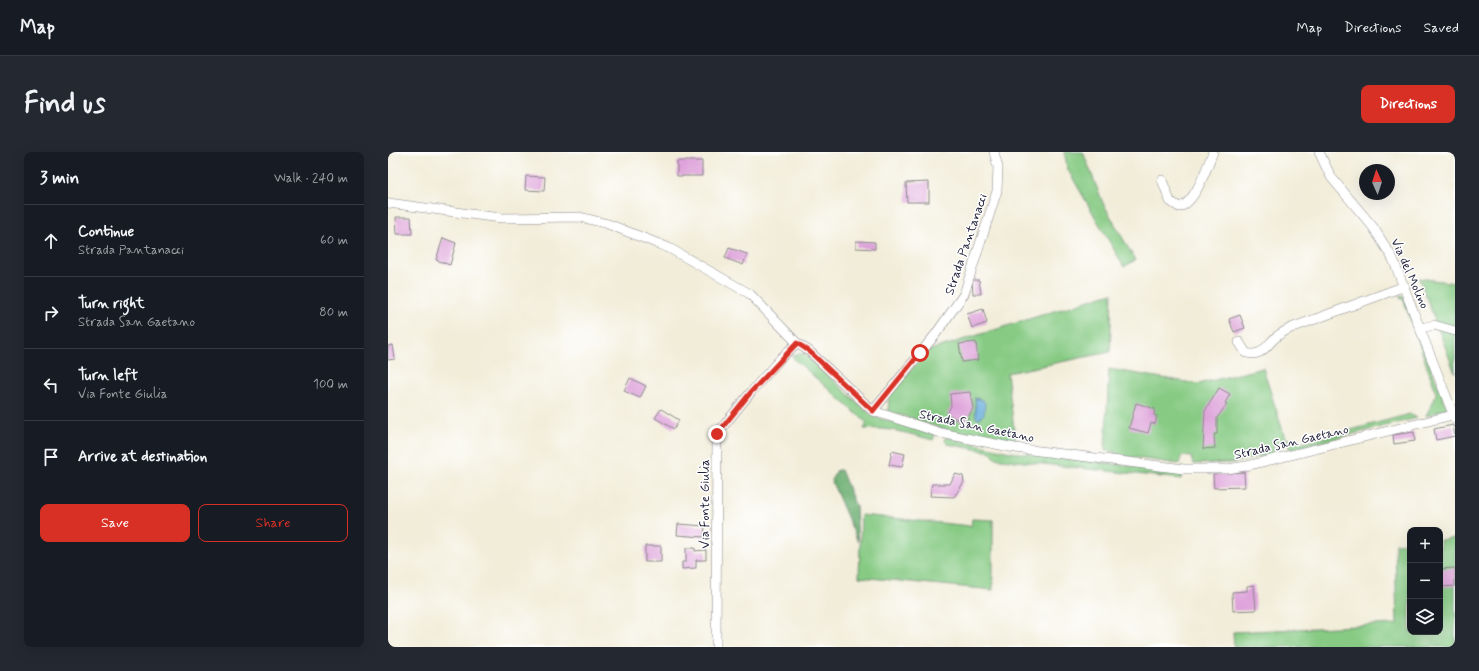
<!DOCTYPE html>
<html lang="en">
<head>
<meta charset="utf-8">
<style>
  :root { --surface:#171b24; --page:#242831; --text:#f1f3f6; --muted:#9ea1a6; --line:#363941; --accent:#d93025 }
  body { margin:0; font-family:Mynerve,sans-serif; background:var(--page); color:var(--text) }
  .controls { position:absolute; right:12px; bottom:12px; display:grid; overflow:hidden; border-radius:8px; box-shadow:0 4px 16px #0002 }
  .controls button { width:36px; height:36px; display:grid; place-items:center; padding:0; border:0; border-bottom:1px solid var(--line); background:var(--surface); color:var(--text); font:20px sans-serif }
  .compass { position:absolute; left:971px; top:12px; width:36px; height:36px; border-radius:50%; background:var(--surface); box-shadow:0 4px 16px #0002; rotate:357deg }
  .stop { position:absolute; width:12px; height:12px; margin:-9px; border:3px solid #d93025; border-radius:50%; background:#fff }
  .stop.end { background:#d93025; border-color:#fff; box-shadow:0 1px 4px #0008 }
  .list { margin:0; padding:0; list-style:none }
  h2 { display:flex; justify-content:space-between; align-items:center; height:52px; margin:0; padding:0 16px; font-size:17px }
  h2 small { font-size:13px; font-weight:400; color:var(--muted) }
  .list li { display:grid; grid-template-columns:26px 1fr auto; gap:12px; align-items:center; box-sizing:border-box; height:72px; padding:0 16px; border-top:1px solid var(--line) }
  .list b { display:block; font-size:15px; white-space:nowrap }
  .list p { margin:0; font-size:13px; white-space:nowrap; color:var(--muted) }
  .list em { font-size:13px; font-style:normal; color:var(--muted) }
  .actions { display:flex; gap:8px; padding:12px 16px }
  .actions a { flex:1; padding:9px 0; border:1px solid var(--accent); border-radius:8px; text-align:center; font-size:14px; color:var(--accent) }
  .actions .main { background:var(--accent); color:#fff }
  .icon { flex:none; width:22px; height:22px; fill:none; stroke:currentColor; stroke-width:2; stroke-linecap:round; stroke-linejoin:round }
  .map { position:relative; flex:none; width:1067px; height:495px; overflow:hidden; border-radius:8px }
  header { display:flex; align-items:center; gap:24px; box-sizing:border-box; height:56px; padding:0 20px; background:var(--surface); border-bottom:1px solid var(--line) }
  header strong { font-size:19px }
  nav { display:flex; gap:22px; margin-inline-start:auto; font-size:14px }
  .intro { display:flex; align-items:center; justify-content:space-between; box-sizing:border-box; height:96px; padding:0 24px }
  h1 { margin:0; font-size:28px }
  .button { padding:10px 18px; border-radius:8px; background:var(--accent); color:#fff; font-size:14px; font-weight:700 }
  main { display:flex; gap:24px; padding:0 24px }
  aside { flex:1; background:var(--surface); border-radius:8px; box-shadow:0 4px 16px #0002 }
  .map>svg:first-child { display:block }
  .green { fill:#86ca83; stroke:#54765f }
  .forest { fill:#6cae71; stroke:#476856 }
  .water { fill:#63aada; stroke:#42668a }
  .building { fill:#dea3da }
  .lines { fill:none; stroke-linecap:round; stroke-linejoin:round }
  .minor-casing { stroke:#8a888a; stroke-width:10 }
  .minor { stroke:#fff; stroke-width:9 }
  .route { stroke:#d93025; stroke-width:5 }
  .labels { text-anchor:middle; stroke-width:3; stroke-linejoin:round; paint-order:stroke }
  .street-label { font-size:13px; fill:#22223b; stroke:#fff }
</style>
</head>
<body>
<header>
<strong>Map</strong>
<nav><a>Map</a><a>Directions</a><a>Saved</a></nav>
</header>
<div class="intro"><h1>Find us</h1><a class="button">Directions</a></div>
<main>
<aside>
<h2>3 min<small>Walk · 240 m</small></h2>
<ul class="list">
<li><svg class="icon" aria-label="ahead" viewBox="0 0 24 24"><path d="M12 20V5M6 11l6-6 6 6"/></svg><div><b>Continue</b><p>Strada Pantanacci</p></div><em>60 m</em></li>
<li><svg class="icon" aria-label="right" viewBox="0 0 24 24"><path d="M7 20v-9h11M14 6l5 5-5 5"/></svg><div><b>Turn right</b><p>Strada San Gaetano</p></div><em>80 m</em></li>
<li><svg class="icon" aria-label="left" viewBox="0 0 24 24"><path d="M17 20v-9H6M10 6l-5 5 5 5"/></svg><div><b>Turn left</b><p>Via Fonte Giulia</p></div><em>100 m</em></li>
<li><svg class="icon" aria-label="arrive" viewBox="0 0 24 24"><path d="M6 21V4h12l-3 4 3 4H6"/></svg><div><b>Arrive at destination</b></div></li>
</ul>
<div class="actions"><a class="main">Save</a><a>Share</a></div>
</aside>
<div class="map">
<svg width="1067" height="495" viewBox="0 0 1067 495">
  <rect width="100%" height="100%" fill="#fff"/>
  <filter id="ink" filterUnits="userSpaceOnUse"><feTurbulence type="fractalNoise" baseFrequency=".025" numOctaves="2"/><feDisplacementMap in="SourceGraphic" scale="8" xChannelSelector="R" yChannelSelector="G"/><feConvolveMatrix kernelMatrix="1 2 1 2 8 2 1 2 1" color-interpolation-filters="sRGB"/></filter>
  <filter id="wash" filterUnits="userSpaceOnUse"><feTurbulence type="fractalNoise" baseFrequency=".012" numOctaves="4" result="noise"/><feDisplacementMap in="SourceGraphic" scale="16" xChannelSelector="R" yChannelSelector="G"/><feGaussianBlur stdDeviation="0.9" result="paint"/><feColorMatrix in="noise" values="0 0 0 0 0 0 0 0 0 0 0 0 0 0 0 0 0 1.4 0 .05"/><feComposite in="paint" operator="in"/></filter>
  <g filter="url(#wash)">
    <rect width="100%" height="100%" fill="#f2edd9"/>
    <path class="green" d="M676 0H695L715 51 747 108 736 115 680 18Z
      M1031 126 1067 131V221Z
      M724 141 722 200 619 221 628 292 555 277 500 259 501 244 539 199Z
      M1010 144 1016 145 1059 256 1038 264C1042 254 1047 250 1048 240L1019 158 1016 149Z
      M410 201 417 202 484 264 547 283 545 288C522 282 500 275 476 277L479 271 404 205Z
      M875 216 898 289 885 292 887 301 844 311 805 312 803 305 794 304 791 312 727 303V300L717 299 721 217 810 232Z
      M1022 262 1029 266 902 298 898 286 915 291Z
      M558 285 622 300 794 320 793 327 628 309 607 306 603 300 560 292 557 289Z
      M473 363 583 374 584 367 605 368V438L471 425Z
      M1067 386V495H846L845 480 1009 472 1007 392 1022 391V480H1052V388Z"/>
    <path class="forest" d="M449 318H453L468 355 470 390 443 328Z"/>
    <path class="water" d="M587 246 595 248 597 252 596 262 591 267 588 266Z"/>
    <g id="blocks">
      <path class="building" d="M289 9H314V24H289Z
        M138 24 157 25 156 39 137 38Z
        M541 30V50H519L518 31Z
        M8 65H23L24 82H9Z
        M55 86 68 91 62 113 48 108Z
        M468 89 487 90V97L468 96Z
        M341 96 359 102 355 113 337 106Z
        M584 128H591L593 142H585Z
        M595 157 599 171 584 176 579 162Z
        M852 163 857 176 846 180 841 167Z
        M588 190 590 208 574 210 571 192Z
        M5 193 7 207 0 208V194Z
        M242 226 258 234 252 246 236 239Z
        M831 236 842 242 837 251 839 252 829 266V282H826L827 296 815 297 817 259Z
        M582 240 585 256 577 272 559 262 563 254 562 242Z
        M748 251 767 257 766 263 769 264 767 272 763 271 760 281 741 276Z
        M273 257 291 268 286 277 267 266Z
        M1065 273 1067 284 1048 288 1046 277Z
        M1026 280 1027 289 1006 292 1005 283Z
        M504 299 517 302 514 315 501 313Z
        M856 320 857 335 826 336 825 322Z
        M567 322 575 324 576 330 566 345 542 344 544 332H562Z
        M290 372 317 374 316 385 289 383Z
        M257 394H273V410H257Z
        M298 396H307V399L318 398V408H308V416L294 417V410H298Z
        M1067 416V434L1052 435V417Z
        M866 433 868 458 845 459 844 440 859 439V434Z"/>
    </g>
  </g>
  <g filter="url(#ink)">
    <use href="#blocks" fill-opacity="0" stroke="#8a888a" stroke-width="1"/>
    <g class="lines">
      <g class="minor-casing">
        <path id="minor" d="M931 0 943 25 985 75 1005 107 1067 267
          M774 28 782 49 791 55C807 52 819 15 825 0
          M0 51 97 64 114 66 192 65 220 72 281 96 362 142 409 191 421 199 485 259 553 281 627 296 796 317H839L858 314 1065 263
          M1033 176 1046 173 1067 179
          M851 190 858 201C874 205 877 195 887 186 891 182 897 179 903 176L1017 134
          M485 259 547 183 576 142 609 39 610 15 606 0
          M328 495 329 282 363 240 393 206 409 191"/>
      </g>
      <use href="#minor" class="minor"/>
    </g>
  </g>
  <g class="lines" filter="url(#ink)">
    <path class="route" d="M329 282 363 240 409 191 421 199 485 259 532 201"/>
  </g>
  <g class="labels">
    <g class="street-label">
      <text transform="translate(577 92) rotate(-71)" y="5">Strada Pantanacci</text>
      <text transform="translate(1023 121) rotate(66)" y="5">Via del Molino</text>
      <text transform="translate(589 273) rotate(12)" y="5">Strada San Gaetano</text>
      <text transform="translate(903 289) rotate(-13)" y="5">Strada San Gaetano</text>
      <text transform="translate(316 352) rotate(-90)" y="5">Via Fonte Giulia</text>
    </g>
  </g>
</svg>
<div class="controls">
<button>+</button>
<button>−</button>
<button><svg class="icon" aria-label="layers" viewBox="0 0 24 24"><path d="M12 4l9 5-9 5-9-5zM3 14l9 5 9-5"/></svg></button>
</div>
<svg class="compass" viewBox="-18 -18 36 36"><path d="M0-13l5 13h-10z" fill="#e53935"/><path d="M0 13l5-13h-10z" fill="#9ea1a6"/></svg>
<div class="stop" style="left:532px;top:201px"></div>
<div class="stop end" style="left:329px;top:282px"></div>
</div>
</main>
</body>
</html>
